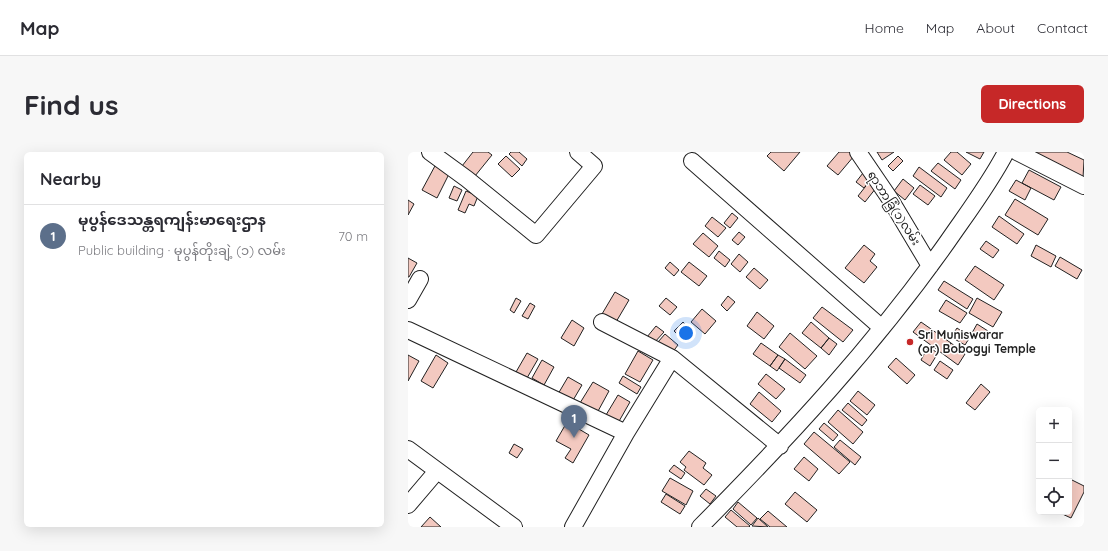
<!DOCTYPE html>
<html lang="en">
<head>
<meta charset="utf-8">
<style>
  :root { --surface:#fff; --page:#f7f7f7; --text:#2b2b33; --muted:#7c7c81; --line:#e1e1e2; --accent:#c62828 }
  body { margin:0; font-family:Quicksand,"Noto Sans Myanmar",sans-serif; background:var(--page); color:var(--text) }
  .controls { position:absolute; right:12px; bottom:12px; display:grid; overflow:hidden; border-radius:6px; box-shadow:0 4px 16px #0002 }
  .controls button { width:36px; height:36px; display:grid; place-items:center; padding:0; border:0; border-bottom:1px solid var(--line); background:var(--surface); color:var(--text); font:20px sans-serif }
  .you { position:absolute; left:278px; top:181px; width:14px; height:14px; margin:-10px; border:3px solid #fff; border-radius:50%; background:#1a73e8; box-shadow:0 0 0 6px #1a73e833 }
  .badge { display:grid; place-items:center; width:26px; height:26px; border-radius:50%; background:var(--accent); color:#fff; font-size:13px; font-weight:700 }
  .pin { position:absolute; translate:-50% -33px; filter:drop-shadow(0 1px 2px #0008) }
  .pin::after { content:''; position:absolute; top:21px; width:14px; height:12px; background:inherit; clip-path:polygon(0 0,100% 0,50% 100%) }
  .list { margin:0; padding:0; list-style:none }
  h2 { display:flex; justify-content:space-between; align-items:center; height:52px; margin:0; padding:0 16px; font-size:17px }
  h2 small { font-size:13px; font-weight:400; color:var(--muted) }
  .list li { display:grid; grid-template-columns:26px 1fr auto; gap:12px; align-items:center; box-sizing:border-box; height:56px; padding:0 16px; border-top:1px solid var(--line) }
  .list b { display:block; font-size:15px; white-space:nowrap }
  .list p { margin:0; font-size:13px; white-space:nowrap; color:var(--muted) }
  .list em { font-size:13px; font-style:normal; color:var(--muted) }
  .icon { flex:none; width:22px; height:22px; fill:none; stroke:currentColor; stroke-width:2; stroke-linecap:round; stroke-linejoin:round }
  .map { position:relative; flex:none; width:676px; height:375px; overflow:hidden; border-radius:6px }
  header { display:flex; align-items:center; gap:24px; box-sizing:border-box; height:56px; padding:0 20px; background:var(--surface); border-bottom:1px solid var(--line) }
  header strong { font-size:19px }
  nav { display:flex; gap:22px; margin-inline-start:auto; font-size:14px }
  .intro { display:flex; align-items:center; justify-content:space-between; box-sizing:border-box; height:96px; padding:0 24px }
  h1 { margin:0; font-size:28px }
  .button { padding:10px 18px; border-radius:6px; background:var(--accent); color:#fff; font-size:14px; font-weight:700 }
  main { display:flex; gap:24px; padding:0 24px }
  aside { flex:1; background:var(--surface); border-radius:6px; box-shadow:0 4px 16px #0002 }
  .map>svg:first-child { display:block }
  .building { fill:#f3c9c0; stroke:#222 }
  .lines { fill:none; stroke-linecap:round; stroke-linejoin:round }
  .minor-casing { stroke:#222; stroke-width:18 }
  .minor { stroke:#fff; stroke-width:16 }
  .poi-dot { fill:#c62828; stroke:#fff; stroke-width:1.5 }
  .labels { text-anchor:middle; stroke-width:3; stroke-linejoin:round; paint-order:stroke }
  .street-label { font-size:12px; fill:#222; stroke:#fff }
  .poi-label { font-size:12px; font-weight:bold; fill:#222; stroke:#fff; text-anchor:start }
</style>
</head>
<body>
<header>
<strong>Map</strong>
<nav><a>Home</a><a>Map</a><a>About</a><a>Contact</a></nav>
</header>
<div class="intro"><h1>Find us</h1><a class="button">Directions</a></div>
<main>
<aside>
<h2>Nearby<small></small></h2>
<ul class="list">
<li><span class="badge" style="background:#5c6f8a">1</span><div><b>မုပွန်ဒေသန္တရကျန်းမာရေးဌာန</b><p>Public building · မုပွန်တိုးချဲ့ (၁) လမ်း</p></div><em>70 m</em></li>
</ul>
</aside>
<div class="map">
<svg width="676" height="375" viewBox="0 0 676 375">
  <rect width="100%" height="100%" fill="#fff"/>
  <path class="building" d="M65 0H80L84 3 67 24 54 14Z
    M103 0H111L119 7 114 14 101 2Z
    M363 0H392L376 19 359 4Z
    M431 0H442L446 4 430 23 419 14Z
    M469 0H486L474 8Z
    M543 0H549L563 12 554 23 536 8Z
    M558 0H576L572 7Z
    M628 0H659L676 8 675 26 627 3Z
    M98 4 112 17 104 25 90 12Z
    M490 4 495 9 485 19 480 14Z
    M530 11 553 28 547 37 523 19Z
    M28 12 42 20 29 46 14 38Z
    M511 15 539 36 533 45 505 24Z
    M621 18 653 35 646 48 614 31Z
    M455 21 463 27 456 36 448 30Z
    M495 27 506 36 497 48 486 39Z
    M608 28 623 36 617 48 601 39Z
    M461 30 468 36 457 50 450 44Z
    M512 33 527 44 520 53 505 42Z
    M46 34 54 38 49 49 41 46Z
    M58 39 70 44 66 54 61 52 57 61 50 58Z
    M607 47 640 67 630 83 597 63Z
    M0 48 6 52 0 63Z
    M324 61 330 66 322 76 316 71Z
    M591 64 616 82 609 92 584 75Z
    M304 65 318 76 310 85 297 74Z
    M331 80 337 85 330 93 324 88Z
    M295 81 310 94 301 105 285 92Z
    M578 89 591 98 585 106 572 97Z
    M456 93 467 102 462 109 469 115 456 131 437 116Z
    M628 93 648 104 643 115 623 104Z
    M311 99 322 108 317 115 306 106Z
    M331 102 340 110 332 120 323 112Z
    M652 105 674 118 669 127 647 114Z
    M0 106 9 111 1 125H0Z
    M262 110 271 118 266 124 257 116Z
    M281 110 299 124 291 134 273 120Z
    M567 114 596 133 586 148 557 128Z
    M346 116 360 128 352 137 338 125Z
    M536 129 565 147 559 157 530 138Z
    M207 140 221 148 208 170 194 162Z
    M320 144 327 150 319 159 313 153Z
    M108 146 113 149 106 161 102 158Z
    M258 146 269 155 262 163 251 154Z
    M569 146 594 160 585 175 561 161Z
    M538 148 559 161 552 171 531 159Z
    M122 151 127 154 120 167 114 164Z
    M414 155 445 178 435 190 405 166Z
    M294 157 308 169 297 182 283 170Z
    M349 160 366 174 356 187 339 174Z
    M164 168 176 176 166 194 153 186Z
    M275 170 285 180 276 189 266 179Z
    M403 170 421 186 413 196 394 181Z
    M513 170 543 191 535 202 505 180Z
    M569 172 580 179 575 188 564 181Z
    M248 174 256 180 246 191 239 185Z
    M549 176 562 185 557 193 543 185Z
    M382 181 409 204 397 217 371 195Z
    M257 182 270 193 264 201 250 190Z
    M421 186 429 192 421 203 413 196Z
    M353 191 370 203 362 214 345 202Z
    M543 191 557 202 550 213 535 202Z
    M520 195 530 201 522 214 513 208Z
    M230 199 245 208 232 230 217 222Z
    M119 201 130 207 119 226 108 220Z
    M0 203 11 209 0 229Z
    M28 203 40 211 25 236 13 229Z
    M370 203 377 207 369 219 362 214Z
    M488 206 507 223 499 232 480 215Z
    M377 207 398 223 392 231 371 216Z
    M134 208 146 215 136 233 124 226Z
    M532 209 545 218 539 227 526 218Z
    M358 222 377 237 368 247 350 232Z
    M215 224 233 235 229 242 211 231Z
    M160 225 174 233 164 250 150 242Z
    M185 230 201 239 189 261 172 251Z
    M573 232 582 240 567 258 558 251Z
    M450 239 467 253 459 263 442 249Z
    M351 240 373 259 364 270 342 252Z
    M210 243 222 250 210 271 198 263Z
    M440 251 459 268 454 274 434 258Z
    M430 258 455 280 445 292 420 270Z
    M159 270 181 283 165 311 157 306 163 297 148 289Z
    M416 271 430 283 425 289 411 277Z
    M406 280 442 310 431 322 396 292Z
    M432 288 453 305 447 313 426 295Z
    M106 292 115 297 109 306 101 301Z
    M281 299 298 311 295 316 304 323 296 333 276 318 278 315 272 310Z
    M396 305 410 317 401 329 386 317Z
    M266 313 277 321 273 327 261 319Z
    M262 326 285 339 278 353 254 339Z
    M662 327 676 334V340L663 366 650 360H661Z
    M298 337 308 344 302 352 292 344Z
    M387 340 409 358 399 370 377 352Z
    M258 342 277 354 272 362 253 350Z
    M330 350 349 366 343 373 325 357Z
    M323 358 342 374 341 375H329L317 365Z
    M360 359 379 375H362L352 367Z
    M22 365 33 375H13Z
    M350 366 360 375 344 374Z"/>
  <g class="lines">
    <g class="minor-casing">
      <path id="minor" d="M22 0 59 27 128 83 186 14 170 0
        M450 0 482 47 522 114
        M609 0 676 34
        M284 9 474 176
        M0 148 12 127
        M194 170 264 206 372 294
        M0 178 218 281 165 375
        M218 281 264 206
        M0 297 106 375
        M0 353 29 319
        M292 375C382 284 466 194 540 89 560 60 582 31 598 0"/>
    </g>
    <use href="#minor" class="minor"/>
  </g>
  <circle class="poi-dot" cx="502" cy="190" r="4"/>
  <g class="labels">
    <g class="street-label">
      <text transform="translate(486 56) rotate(57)" y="4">ရာဘာခြံ(၁)လမ်း</text>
    </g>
    <g class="poi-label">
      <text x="510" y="187">Sri Muniswarar<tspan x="510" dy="14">(or) Bobogyi Temple</tspan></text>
    </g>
  </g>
</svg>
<div class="controls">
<button>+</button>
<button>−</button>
<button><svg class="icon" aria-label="locate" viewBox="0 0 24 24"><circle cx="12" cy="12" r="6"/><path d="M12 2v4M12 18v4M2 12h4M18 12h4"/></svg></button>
</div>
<div class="you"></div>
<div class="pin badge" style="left:166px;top:286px;background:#5c6f8a">1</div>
</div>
</main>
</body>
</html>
